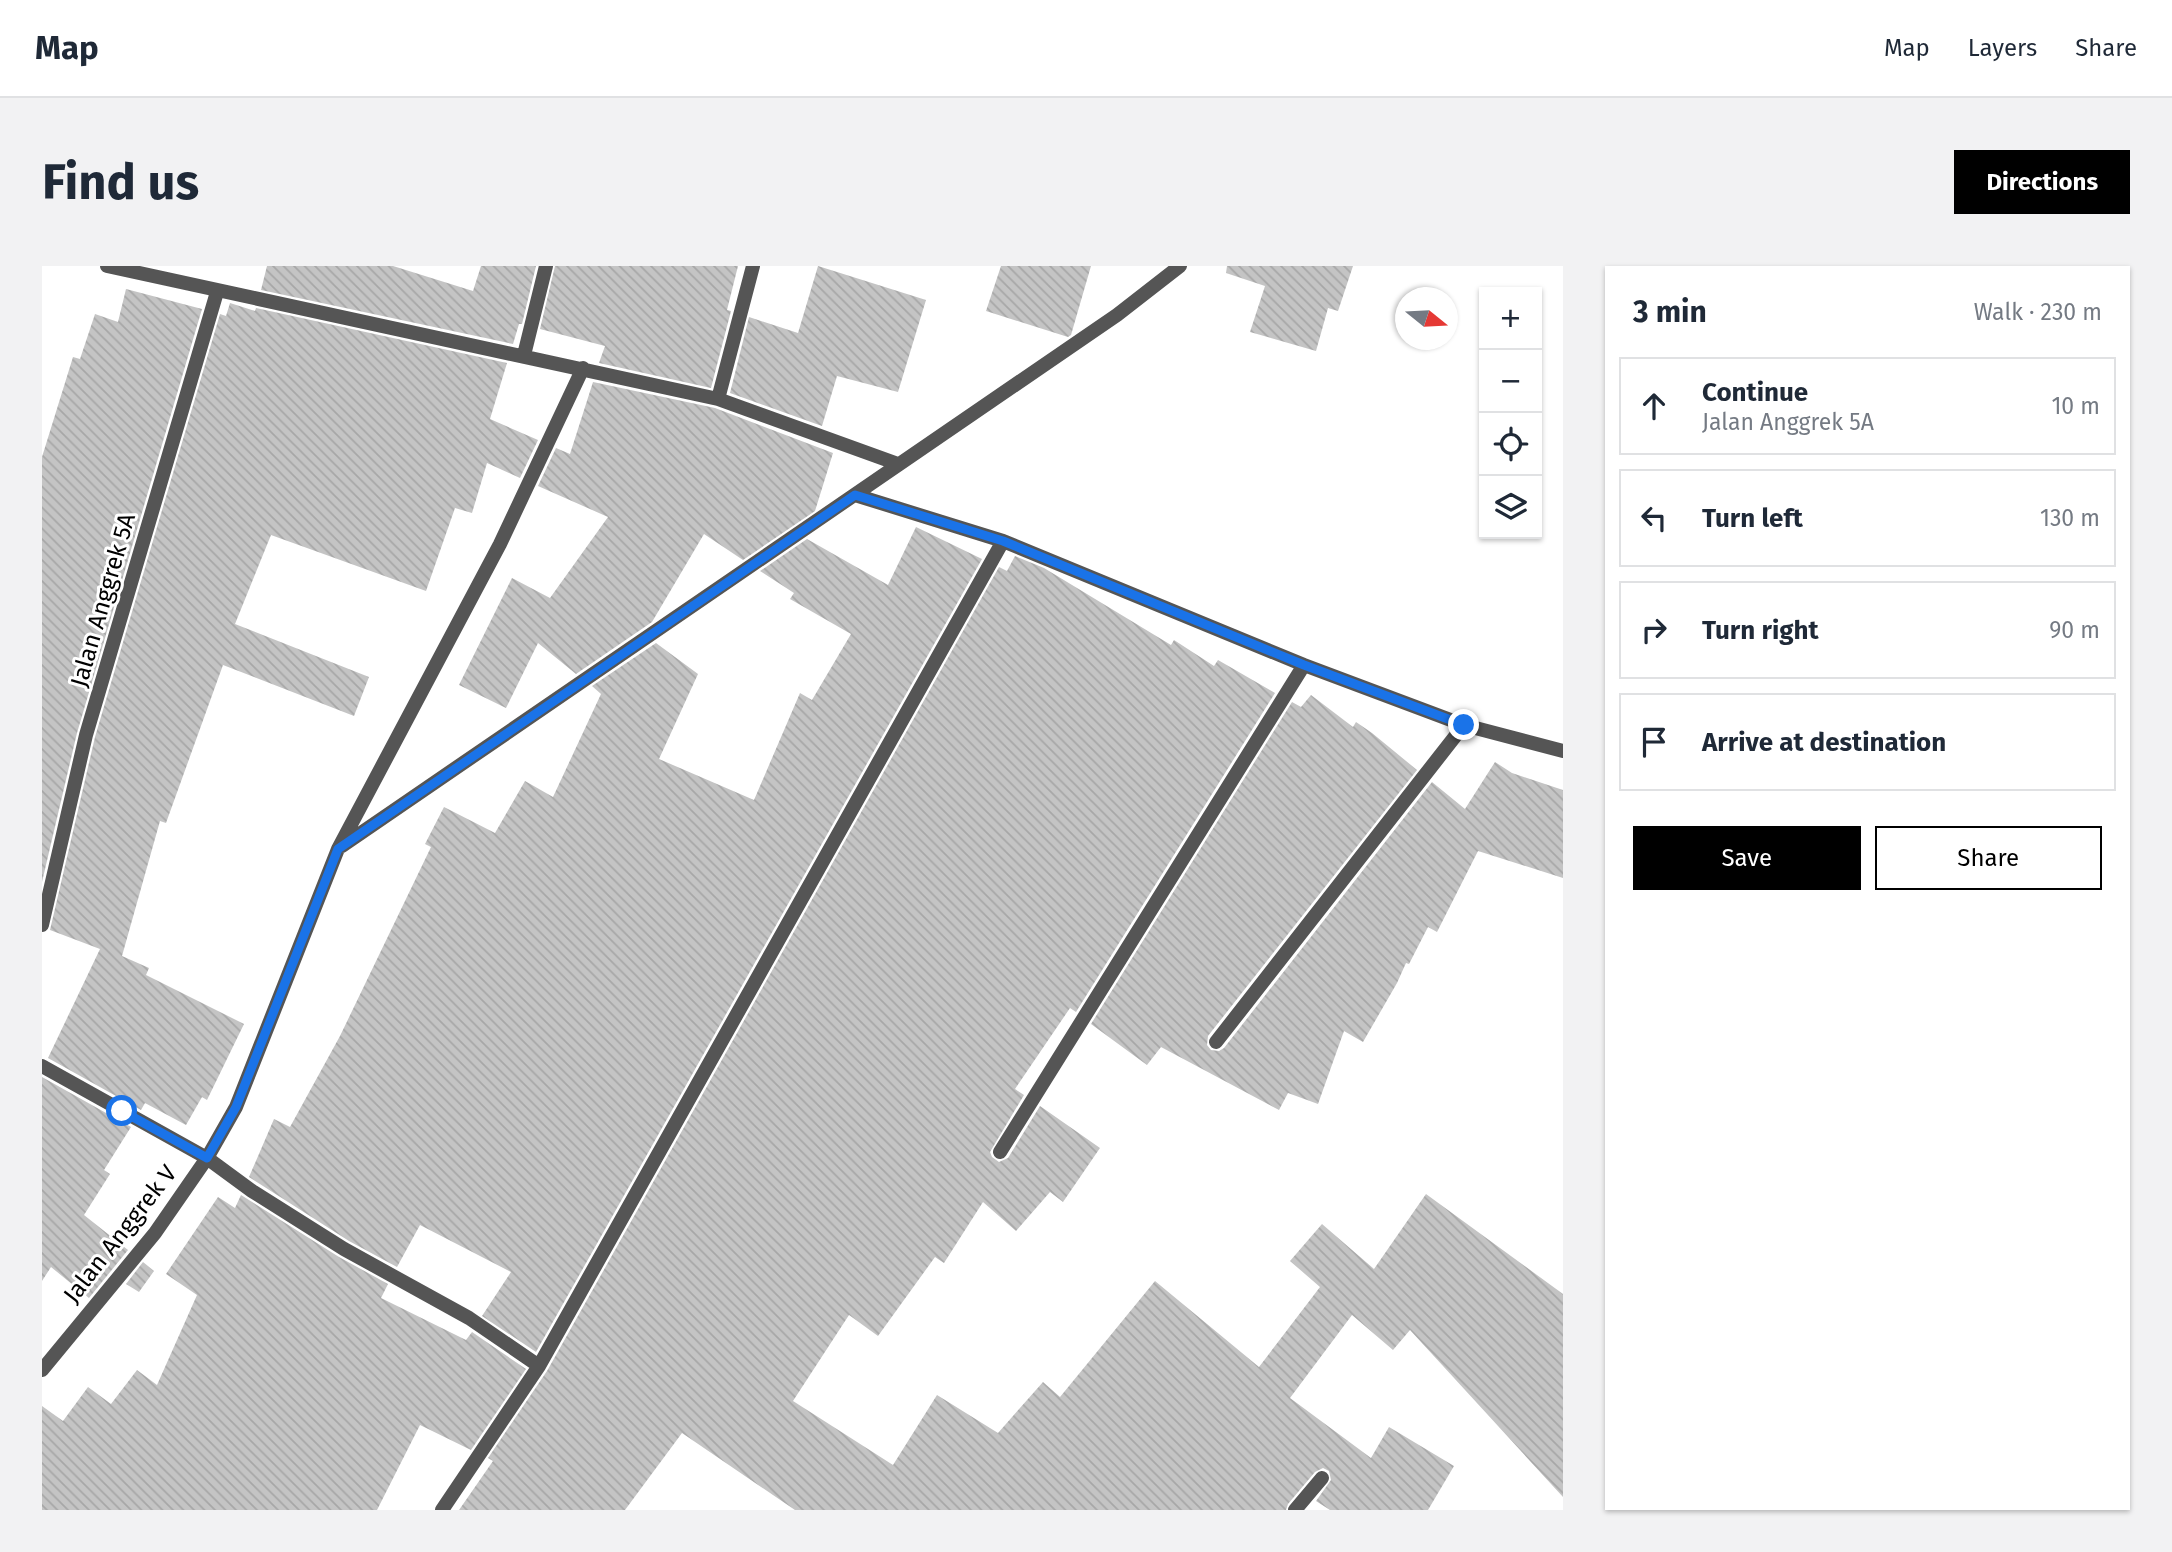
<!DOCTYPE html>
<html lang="en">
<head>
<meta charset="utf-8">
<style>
  :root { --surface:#fff; --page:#f2f2f3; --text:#1f2937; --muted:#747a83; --line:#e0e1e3; --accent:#000 }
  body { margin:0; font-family:"Fira Sans",sans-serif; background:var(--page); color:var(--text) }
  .controls { position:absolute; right:21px; top:21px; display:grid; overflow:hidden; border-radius:0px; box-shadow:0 2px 5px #0004 }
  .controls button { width:63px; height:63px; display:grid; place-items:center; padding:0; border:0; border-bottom:2px solid var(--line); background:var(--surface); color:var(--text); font:35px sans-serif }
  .compass { position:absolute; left:1353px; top:21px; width:63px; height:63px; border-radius:50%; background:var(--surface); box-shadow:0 2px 5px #0004; rotate:108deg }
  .stop { position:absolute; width:21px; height:21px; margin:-16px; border:5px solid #1a73e8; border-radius:50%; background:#fff }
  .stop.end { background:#1a73e8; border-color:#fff; box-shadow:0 2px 7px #0008 }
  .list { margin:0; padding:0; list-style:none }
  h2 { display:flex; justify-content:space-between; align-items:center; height:91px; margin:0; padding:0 28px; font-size:30px }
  h2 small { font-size:23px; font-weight:400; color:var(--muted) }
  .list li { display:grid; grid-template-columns:46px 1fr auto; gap:21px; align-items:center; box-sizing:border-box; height:98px; margin:0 14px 14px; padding:0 14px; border:2px solid var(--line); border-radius:0px }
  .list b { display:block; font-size:26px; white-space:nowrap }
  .list p { margin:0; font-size:23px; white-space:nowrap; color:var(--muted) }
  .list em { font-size:23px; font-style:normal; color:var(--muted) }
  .actions { display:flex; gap:14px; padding:21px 28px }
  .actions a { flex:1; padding:16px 0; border:2px solid var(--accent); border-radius:0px; text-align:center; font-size:24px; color:var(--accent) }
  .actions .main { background:var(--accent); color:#fff }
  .icon { flex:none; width:38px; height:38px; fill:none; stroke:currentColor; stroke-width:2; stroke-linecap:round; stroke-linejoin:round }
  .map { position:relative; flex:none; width:1521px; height:1244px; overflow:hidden; border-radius:0px }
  header { display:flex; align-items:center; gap:42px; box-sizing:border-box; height:98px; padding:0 35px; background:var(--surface); border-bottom:2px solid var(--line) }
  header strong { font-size:33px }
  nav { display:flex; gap:38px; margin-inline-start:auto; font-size:24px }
  .intro { display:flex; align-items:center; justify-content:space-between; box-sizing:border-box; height:168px; padding:0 42px }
  h1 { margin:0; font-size:49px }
  .button { padding:18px 32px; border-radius:0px; background:var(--accent); color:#fff; font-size:24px; font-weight:700 }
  main { display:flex; gap:42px; padding:0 42px }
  aside { flex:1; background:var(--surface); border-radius:0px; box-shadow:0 2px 5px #0004 }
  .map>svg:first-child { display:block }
  .building { fill:url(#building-back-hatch) }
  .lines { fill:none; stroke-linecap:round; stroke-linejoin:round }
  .street { stroke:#555; stroke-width:14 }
  .route { stroke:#1a73e8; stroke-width:9 }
  .labels { text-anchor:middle; stroke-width:6; stroke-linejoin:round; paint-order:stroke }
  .street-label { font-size:24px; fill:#000; stroke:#fff }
</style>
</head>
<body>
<header>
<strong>Map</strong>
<nav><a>Map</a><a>Layers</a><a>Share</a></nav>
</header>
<div class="intro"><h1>Find us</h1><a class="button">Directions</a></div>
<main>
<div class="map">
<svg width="1521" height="1244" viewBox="0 0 1521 1244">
  <defs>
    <pattern id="building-back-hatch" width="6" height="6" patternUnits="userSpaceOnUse" patternTransform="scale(1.75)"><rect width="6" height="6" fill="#c4c4c4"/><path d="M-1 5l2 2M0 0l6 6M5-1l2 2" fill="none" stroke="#a7a7a7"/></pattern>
  </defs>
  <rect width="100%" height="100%" fill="#fff"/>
  <path class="building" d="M225 0H351L431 25 439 0H494L480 58H477L471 78 219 24Z
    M513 0H696L685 44 689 45 669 122 557 97 563 80 498 63Z
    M776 0 884 34 856 126 795 110 780 160 688 127 707 51 756 67Z
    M959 0H1049L1029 69 1026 71 944 45Z
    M1185 0H1311L1296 45 1286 42 1274 85 1208 66 1223 20 1184 7Z
    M84 23 160 43 35 467 0 616V191L31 91 38 93 53 48 76 56Z
    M188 37 213 45 214 42 465 97 448 153 496 174 478 212 445 197 430 247 413 242 384 325 229 269 193 358 327 411 312 450 181 399 124 557 118 555 80 690 107 702 104 709 202 758 165 834 160 831 144 859 103 837 99 844 6 792 58 683 8 664 53 471 178 48 184 50Z
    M551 116 673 142 791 187 773 245 701 294 662 268 610 356 534 408 496 377 464 442 417 419 470 312 508 332 566 251 496 220 514 182 528 188Z
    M874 261 940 293 494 1086 440 1050 469 1006 378 959 355 1001 307 975 207 911 232 853 248 861 298 770 389 581 383 578 402 541 453 567 483 515 511 531 559 428 550 420 614 377 656 408 617 493 712 534 758 427 770 434 809 368 748 333 752 327 718 305 765 273 846 319Z
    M973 290 1002 302 1129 379 1132 374 1172 400 1176 394 1233 427 1034 746 1028 742 973 823 982 829 948 886 950 891 957 896 966 892 998 840 1058 882 1021 936 1008 926 974 965 941 936 902 997 893 991 836 1070 807 1049 751 1135 851 1199 895 1129 956 1167 1001 1116 1018 1131 1113 1015 1217 1101 1278 1021 1248 995 1280 958 1332 1003 1384 928 1521 1028V1231L1368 1064 1351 1084 1310 1049 1248 1132 1329 1192 1347 1161 1412 1200 1386 1244H1288L1274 1235 1289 1214 1287 1205 1281 1202 1273 1206 1246 1238 1244 1244H753L640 1167 583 1244H417L451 1195 446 1192 505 1105 957 301 965 305Z
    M1269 429 1311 461 1314 456 1330 467 1375 504 1166 770 1165 779 1169 784 1177 785 1182 782 1390 516 1423 543 1453 496 1470 507 1521 524V612L1436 585 1395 666 1386 661 1367 698 1364 697 1355 717 1321 776 1302 765 1276 838 1246 827 1237 844 1119 781 1105 799 1049 758 1250 436 1259 441Z
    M0 811 89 861 62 904 68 908 42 949 86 984 47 1032 9 1001 0 1015Z
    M199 929 297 991 346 1018 339 1032 424 1074 430 1066 484 1103 429 1184 378 1159 335 1244H0V1140L21 1155 46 1121 69 1138 95 1104 115 1119 155 1029 124 1008 176 931 193 942Z
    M101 996 112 1005 97 1026 84 1018Z"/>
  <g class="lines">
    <path class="street" d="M65 0 676 133 856 198
      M482 89 504 0
      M676 133 711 0
      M813 229 961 275 1262 399 1422 459 1521 485
      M300 580 1075 49 1138 0
      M0 659 44 469 175 26
      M1174 776 1422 459
      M0 800 165 892 210 925 302 983 427 1052 497 1100
      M958 886 1262 399
      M0 1104 113 967 165 892 194 841 296 583 458 278 541 102
      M400 1244 497 1100 961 275
      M1253 1244 1280 1212"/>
  </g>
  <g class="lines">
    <path class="route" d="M80 845 165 892 194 841 296 583 813 229 961 275 1262 399 1422 459"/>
  </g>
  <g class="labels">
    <g class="street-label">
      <text transform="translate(61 334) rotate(-74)" y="8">Jalan Anggrek 5A</text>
      <text transform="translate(78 968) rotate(-52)" y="8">Jalan Anggrek V</text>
    </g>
  </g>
</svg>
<div class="controls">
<button>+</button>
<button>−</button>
<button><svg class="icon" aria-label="locate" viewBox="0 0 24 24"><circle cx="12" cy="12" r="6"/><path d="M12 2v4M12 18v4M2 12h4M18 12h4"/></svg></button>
<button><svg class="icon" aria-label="layers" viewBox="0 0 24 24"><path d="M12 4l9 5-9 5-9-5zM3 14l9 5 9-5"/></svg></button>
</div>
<svg class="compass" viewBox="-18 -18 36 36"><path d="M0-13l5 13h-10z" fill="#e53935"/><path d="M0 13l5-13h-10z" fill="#747a83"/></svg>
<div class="stop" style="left:80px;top:845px"></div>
<div class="stop end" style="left:1422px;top:459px"></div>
</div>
<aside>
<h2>3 min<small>Walk · 230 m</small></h2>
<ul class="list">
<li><svg class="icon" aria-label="ahead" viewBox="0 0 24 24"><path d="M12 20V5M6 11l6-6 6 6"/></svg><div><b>Continue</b><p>Jalan Anggrek 5A</p></div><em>10 m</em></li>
<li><svg class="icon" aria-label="left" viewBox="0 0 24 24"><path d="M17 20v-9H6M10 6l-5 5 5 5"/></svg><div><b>Turn left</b></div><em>130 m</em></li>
<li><svg class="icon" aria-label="right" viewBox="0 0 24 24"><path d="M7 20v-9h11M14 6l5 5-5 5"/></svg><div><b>Turn right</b></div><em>90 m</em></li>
<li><svg class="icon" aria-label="arrive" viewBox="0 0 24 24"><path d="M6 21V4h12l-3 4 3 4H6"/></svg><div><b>Arrive at destination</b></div></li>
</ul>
<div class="actions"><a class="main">Save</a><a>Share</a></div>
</aside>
</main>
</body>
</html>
